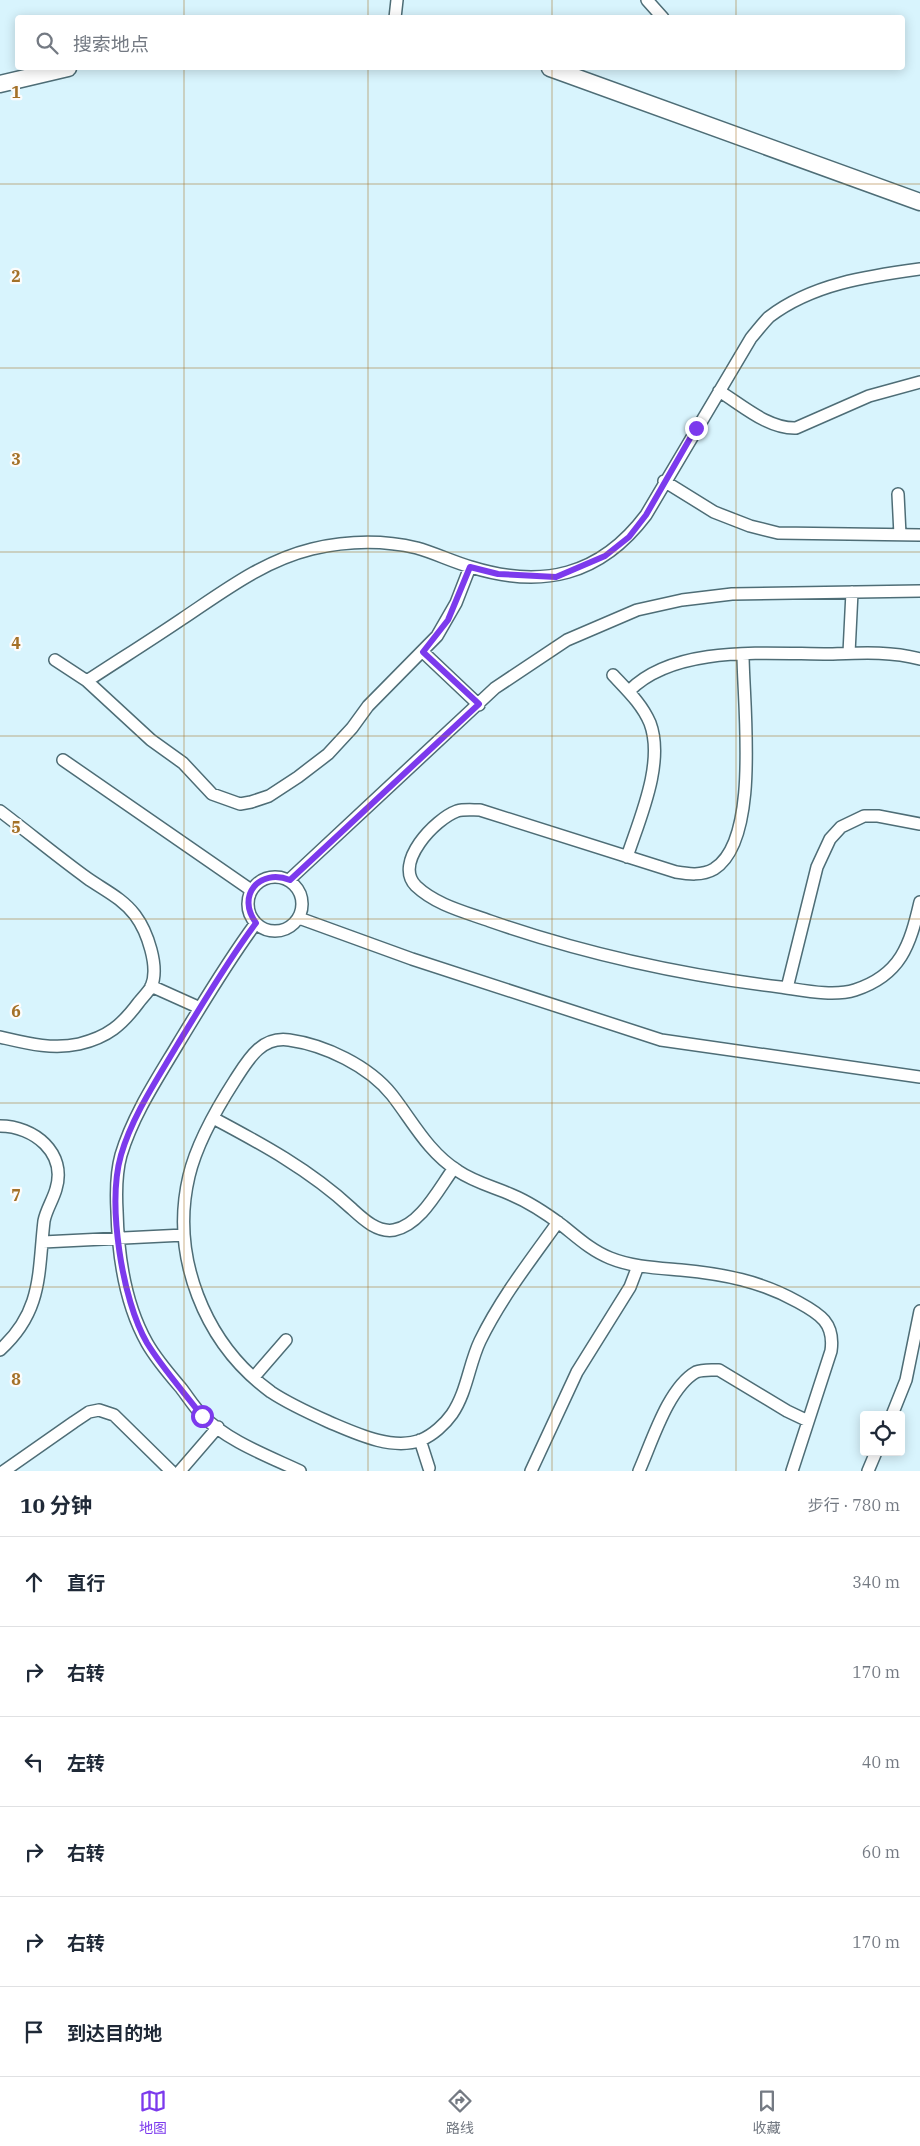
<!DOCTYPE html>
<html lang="zh">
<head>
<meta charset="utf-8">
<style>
  :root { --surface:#fff; --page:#f6f6f7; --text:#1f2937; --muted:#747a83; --line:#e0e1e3; --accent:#7c3aed }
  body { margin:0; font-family:"IBM Plex Serif","Noto Sans SC",serif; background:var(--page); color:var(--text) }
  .controls { position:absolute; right:15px; bottom:15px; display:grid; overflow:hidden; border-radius:5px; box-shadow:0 2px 12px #0003 }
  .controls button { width:45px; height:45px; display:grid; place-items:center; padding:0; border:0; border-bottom:1px solid var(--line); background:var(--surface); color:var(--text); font:25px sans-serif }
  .stop { position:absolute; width:15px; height:15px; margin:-11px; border:4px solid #7c3aed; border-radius:50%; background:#fff }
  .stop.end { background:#7c3aed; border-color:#fff; box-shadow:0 1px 5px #0008 }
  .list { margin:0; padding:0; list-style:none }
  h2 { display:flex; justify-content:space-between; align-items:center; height:65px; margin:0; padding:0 20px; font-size:21px }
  h2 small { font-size:16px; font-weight:400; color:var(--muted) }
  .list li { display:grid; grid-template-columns:32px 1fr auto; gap:15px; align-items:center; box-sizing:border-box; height:90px; padding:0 20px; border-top:1px solid var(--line) }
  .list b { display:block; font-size:19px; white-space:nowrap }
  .list em { font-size:16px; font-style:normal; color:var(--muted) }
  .icon { flex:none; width:28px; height:28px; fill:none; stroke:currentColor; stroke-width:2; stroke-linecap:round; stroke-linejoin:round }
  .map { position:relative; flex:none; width:920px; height:1471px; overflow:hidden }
  .search { position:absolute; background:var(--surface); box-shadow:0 2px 12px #0003; left:15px; right:15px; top:15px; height:55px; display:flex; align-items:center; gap:12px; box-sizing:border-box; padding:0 18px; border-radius:5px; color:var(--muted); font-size:19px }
  .sheet { height:605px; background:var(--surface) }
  nav { display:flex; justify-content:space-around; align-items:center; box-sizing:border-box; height:70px; border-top:1px solid var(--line); background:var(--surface); font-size:14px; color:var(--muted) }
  nav a { display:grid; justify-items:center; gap:2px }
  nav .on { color:var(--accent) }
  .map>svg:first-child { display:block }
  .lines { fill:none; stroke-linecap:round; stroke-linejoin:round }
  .minor-casing { stroke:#4e6d76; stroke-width:14 }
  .secondary-casing { stroke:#4e6d76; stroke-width:19 }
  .minor { stroke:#fff; stroke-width:11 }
  .secondary { stroke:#fff; stroke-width:16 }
  .route { stroke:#7c3aed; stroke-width:6 }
  .grid { fill:none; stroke:#a47128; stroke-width:1; stroke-opacity:0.55 }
  .grid-label { font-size:16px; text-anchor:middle; font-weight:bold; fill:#a47128; stroke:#fcfcfc; stroke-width:4.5; stroke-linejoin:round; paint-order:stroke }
</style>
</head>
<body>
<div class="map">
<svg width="920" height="1471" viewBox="0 0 920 1471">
  <rect width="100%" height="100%" fill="#d8f4fd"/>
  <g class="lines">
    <g class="minor-casing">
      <path id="minor" d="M647 0 663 18
        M395 18 397 0
        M719 391C742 405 768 429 796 428L869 396 920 382
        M664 481 714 512 750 526 778 533 920 535
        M898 494 900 535
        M423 652 479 705
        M849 653 852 592
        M743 654C743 704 761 840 714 869 702 876 688 874 676 872L480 810C472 810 464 809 457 811 435 819 393 863 416 886 436 905 465 912 490 921 585 954 681 975 780 987 802 990 833 997 855 990 901 975 910 945 920 902
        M55 660 87 681 151 740 183 763 212 794 240 804 251 802 269 796 298 777 328 754 352 728 368 706 437 636 456 603 470 567
        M613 675C627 690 642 704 650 723 665 763 639 820 627 857
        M87 681C119 660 151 640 182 619 224 591 263 561 312 549 346 541 383 540 417 548 435 553 453 562 471 567 542 589 600 576 646 515L751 338C757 331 763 323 769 317 812 284 868 276 920 269
        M629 691C675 644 768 654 829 654 860 653 890 651 920 659
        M63 760 251 890
        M0 811C29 833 58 857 87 878 104 890 122 898 135 915 147 931 160 967 151 987 148 992 143 997 139 1002 122 1025 108 1037 79 1044 52 1050 26 1043 0 1037
        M248 904a27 27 0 1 1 54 0a27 27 0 1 1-54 0Z
        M289 880 495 688 567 640 637 610 682 600 732 594 920 591
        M299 918 412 959 661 1040 920 1077
        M256 923C227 962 203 1003 178 1044 157 1079 133 1115 121 1155 116 1173 116 1193 117 1211 118 1255 125 1304 147 1343 156 1359 169 1374 181 1388 188 1397 194 1407 202 1415 227 1441 268 1456 300 1471
        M151 986 200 1008
        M787 988 817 867 830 839 841 827 864 816H878L920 824
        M213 1118C262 1144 310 1170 351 1208 362 1218 377 1233 394 1230 421 1225 439 1188 454 1168
        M0 1126C34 1126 67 1153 56 1189 53 1200 46 1210 44 1221 38 1273 43 1311 0 1350
        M558 1222C530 1261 501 1298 480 1341 469 1364 467 1392 452 1414 445 1424 433 1435 421 1440 392 1451 355 1433 329 1422 309 1413 289 1404 271 1392 204 1343 170 1256 189 1176 197 1142 217 1108 235 1080 248 1060 261 1036 289 1040 325 1045 369 1066 392 1095 413 1122 428 1152 458 1171 474 1182 494 1187 512 1195 531 1203 547 1214 563 1226 578 1238 592 1251 610 1258 632 1267 658 1268 681 1270 723 1274 761 1281 798 1302 820 1314 835 1323 831 1351L792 1471
        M43 1242 184 1235
        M254 1377 286 1340
        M892 1415 906 1380 920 1311
        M420 1440 429 1468
        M4 1471 74 1422 89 1412 99 1410 114 1415 171 1471
        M180 1471 218 1427
        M531 1471 577 1372 630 1287 638 1266
        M639 1471C652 1442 668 1388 696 1372 703 1369 711 1370 719 1370L787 1411 808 1421
        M868 1471 876 1452"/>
    </g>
    <g class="secondary-casing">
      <path id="secondary" d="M550 68 920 202
        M0 84 68 68"/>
    </g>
    <use href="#minor" class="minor"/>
    <use href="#secondary" class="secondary"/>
  </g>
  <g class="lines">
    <path class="route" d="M202 1416C184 1392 163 1369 147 1343 122 1300 107 1204 121 1155 132 1117 156 1081 176 1047 202 1005 226 963 256 923 236 896 259 868 290 880L479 704 423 652 448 620 470 567 498 574 556 577 605 556 629 537 646 515 696 428"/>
  </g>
  <path class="grid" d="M184 0V18M368 0V18M552 0V18M736 0V18M184 68V1471M368 68V1471M552 68V1471M736 68V1471M0 184H920M0 368H920M0 552H920M0 736H920M0 919H920M0 1103H920M0 1287H920"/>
  <g class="grid-label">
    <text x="16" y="98">1</text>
    <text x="16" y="282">2</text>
    <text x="16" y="465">3</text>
    <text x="16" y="649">4</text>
    <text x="16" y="833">5</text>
    <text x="16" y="1017">6</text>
    <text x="16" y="1201">7</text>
    <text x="16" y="1385">8</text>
  </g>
</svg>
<div class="controls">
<button><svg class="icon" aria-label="locate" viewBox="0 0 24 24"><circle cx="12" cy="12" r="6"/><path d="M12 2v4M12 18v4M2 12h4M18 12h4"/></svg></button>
</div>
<div class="stop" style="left:202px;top:1416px"></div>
<div class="stop end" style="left:696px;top:428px"></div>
<div class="search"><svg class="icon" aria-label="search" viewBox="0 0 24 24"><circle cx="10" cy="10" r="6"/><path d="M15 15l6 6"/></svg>搜索地点</div>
</div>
<section class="sheet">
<h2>10 分钟<small>步行 · 780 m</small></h2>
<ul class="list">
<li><svg class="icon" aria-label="ahead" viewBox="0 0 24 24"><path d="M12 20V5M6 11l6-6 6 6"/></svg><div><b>直行</b></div><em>340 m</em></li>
<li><svg class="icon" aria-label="right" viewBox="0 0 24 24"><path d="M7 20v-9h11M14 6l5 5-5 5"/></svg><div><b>右转</b></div><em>170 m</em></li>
<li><svg class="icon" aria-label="left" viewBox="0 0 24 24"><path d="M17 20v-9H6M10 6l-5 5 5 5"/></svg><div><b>左转</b></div><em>40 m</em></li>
<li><svg class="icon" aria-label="right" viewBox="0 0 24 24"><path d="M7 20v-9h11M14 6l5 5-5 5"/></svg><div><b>右转</b></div><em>60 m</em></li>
<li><svg class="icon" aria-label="right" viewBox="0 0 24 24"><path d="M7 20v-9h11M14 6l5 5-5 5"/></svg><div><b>右转</b></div><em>170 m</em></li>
<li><svg class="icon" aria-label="arrive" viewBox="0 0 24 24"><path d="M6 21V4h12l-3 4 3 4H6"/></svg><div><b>到达目的地</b></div></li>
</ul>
</section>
<nav>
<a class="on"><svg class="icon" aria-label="map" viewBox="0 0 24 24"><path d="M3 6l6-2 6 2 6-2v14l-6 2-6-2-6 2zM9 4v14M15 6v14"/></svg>地图</a>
<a><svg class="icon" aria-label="directions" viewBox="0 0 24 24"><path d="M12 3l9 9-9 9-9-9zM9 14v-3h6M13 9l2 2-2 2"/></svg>路线</a>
<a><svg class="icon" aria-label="saved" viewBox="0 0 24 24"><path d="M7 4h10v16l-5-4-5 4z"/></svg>收藏</a>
</nav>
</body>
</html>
